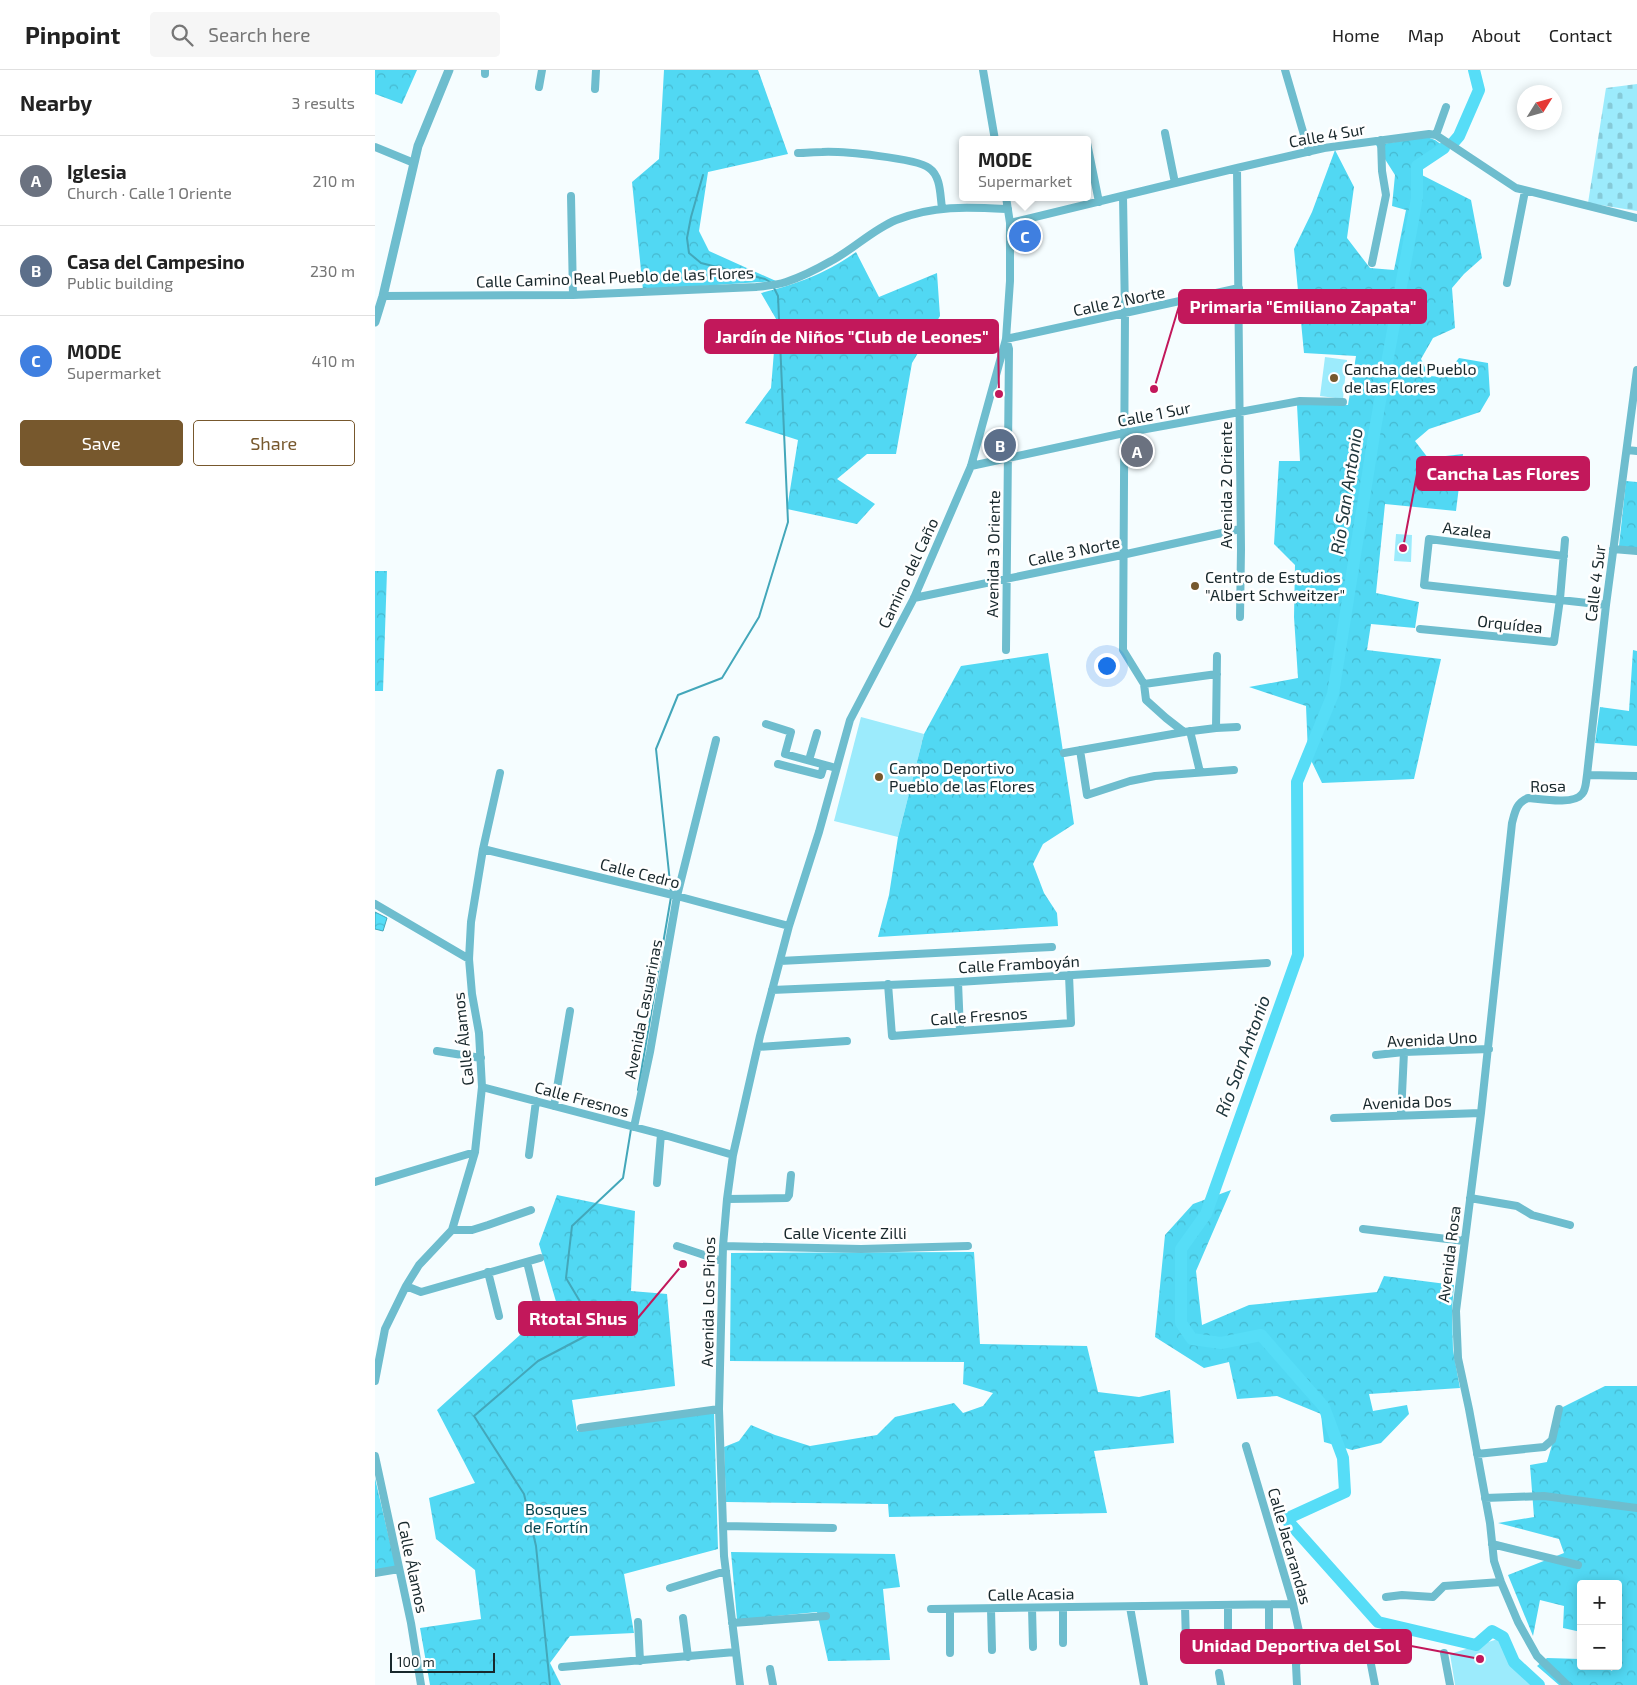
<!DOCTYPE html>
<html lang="en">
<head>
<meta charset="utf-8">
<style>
  :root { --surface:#fff; --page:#f6f6f6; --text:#222; --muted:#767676; --line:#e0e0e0; --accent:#77582d }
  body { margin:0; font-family:"Exo 2",sans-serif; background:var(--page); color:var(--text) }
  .controls { position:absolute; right:15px; bottom:15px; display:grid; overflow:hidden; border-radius:5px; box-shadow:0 2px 12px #0003 }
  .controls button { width:45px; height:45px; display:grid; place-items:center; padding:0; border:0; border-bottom:1px solid var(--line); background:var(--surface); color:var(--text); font:25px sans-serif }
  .compass { position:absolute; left:1142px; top:15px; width:45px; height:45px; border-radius:50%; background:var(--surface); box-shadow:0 2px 12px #0003; rotate:53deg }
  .scale { position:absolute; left:15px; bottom:12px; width:105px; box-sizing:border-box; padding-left:5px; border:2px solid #18282c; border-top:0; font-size:14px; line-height:18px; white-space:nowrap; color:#18282c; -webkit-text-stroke:4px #fff; paint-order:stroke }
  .you { position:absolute; left:731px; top:595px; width:18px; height:18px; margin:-12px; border:4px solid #fff; border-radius:50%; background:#1a73e8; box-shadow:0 0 0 8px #1a73e833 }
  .badge { display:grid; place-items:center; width:32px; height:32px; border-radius:50%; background:var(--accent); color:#fff; font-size:16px; font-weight:700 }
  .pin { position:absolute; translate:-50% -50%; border:2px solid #fff; box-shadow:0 1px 5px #0006 }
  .popup { position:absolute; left:584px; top:66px; width:132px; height:65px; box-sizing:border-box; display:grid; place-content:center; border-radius:5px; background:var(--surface); filter:drop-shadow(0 1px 4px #0005); font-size:16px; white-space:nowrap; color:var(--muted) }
  .popup b { font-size:19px; color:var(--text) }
  .popup::after { content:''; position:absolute; left:50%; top:100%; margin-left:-10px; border:10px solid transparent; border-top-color:var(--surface) }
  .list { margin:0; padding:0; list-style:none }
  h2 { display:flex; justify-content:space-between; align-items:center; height:65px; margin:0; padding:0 20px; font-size:21px }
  h2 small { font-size:16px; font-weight:400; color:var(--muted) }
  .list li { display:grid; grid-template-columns:32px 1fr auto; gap:15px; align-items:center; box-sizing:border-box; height:90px; padding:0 20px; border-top:1px solid var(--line) }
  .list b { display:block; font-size:19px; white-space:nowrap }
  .list p { margin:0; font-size:16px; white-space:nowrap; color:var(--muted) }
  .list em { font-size:16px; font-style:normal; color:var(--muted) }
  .actions { display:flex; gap:10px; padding:15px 20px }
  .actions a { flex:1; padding:11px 0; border:1px solid var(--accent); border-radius:5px; text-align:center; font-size:18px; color:var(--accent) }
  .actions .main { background:var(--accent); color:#fff }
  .icon { flex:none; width:28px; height:28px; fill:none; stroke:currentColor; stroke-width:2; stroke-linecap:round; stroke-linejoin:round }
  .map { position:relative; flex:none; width:1262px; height:1615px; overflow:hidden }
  header { display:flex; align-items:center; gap:30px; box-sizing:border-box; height:70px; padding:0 25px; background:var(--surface); border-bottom:1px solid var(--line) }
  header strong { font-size:24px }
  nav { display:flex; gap:28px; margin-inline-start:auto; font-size:18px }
  .search { width:350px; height:45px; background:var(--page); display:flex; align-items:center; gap:12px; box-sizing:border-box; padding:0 18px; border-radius:5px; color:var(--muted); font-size:19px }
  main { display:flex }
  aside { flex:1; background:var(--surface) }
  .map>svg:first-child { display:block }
  .green { fill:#9cebfc }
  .forest { fill:url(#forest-crowns) }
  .cemetery { fill:url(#cemetery-stones) }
  .water { fill:url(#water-waves); stroke:#43a7ba }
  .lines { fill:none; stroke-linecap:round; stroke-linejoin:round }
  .stream { stroke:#43a7ba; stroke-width:2 }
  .river { stroke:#56ddf7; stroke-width:12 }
  .minor { stroke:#6ebdce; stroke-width:8 }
  .tertiary { stroke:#6ebdce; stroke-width:9 }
  .poi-dot { fill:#77582d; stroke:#fff; stroke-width:2 }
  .labels { text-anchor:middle; stroke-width:5; stroke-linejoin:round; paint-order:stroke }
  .street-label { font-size:16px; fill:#18282c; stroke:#fff }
  .poi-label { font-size:16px; fill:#18282c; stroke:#fff; text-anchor:start }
  .park-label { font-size:16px; fill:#04444e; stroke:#fff }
  .water-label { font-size:18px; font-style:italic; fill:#20373d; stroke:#fff }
  .leader { fill:none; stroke:#c2185b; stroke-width:2 }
  .callout-dot { fill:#c2185b; stroke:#fff; stroke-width:2 }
  .callout { fill:#c2185b; stroke:#c2185b; stroke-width:2 }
  .callout-label { font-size:18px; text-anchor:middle; font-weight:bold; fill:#fff }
</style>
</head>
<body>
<header>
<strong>Pinpoint</strong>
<div class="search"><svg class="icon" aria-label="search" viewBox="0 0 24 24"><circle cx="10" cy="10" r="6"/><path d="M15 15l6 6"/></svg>Search here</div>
<nav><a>Home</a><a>Map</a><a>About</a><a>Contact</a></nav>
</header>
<main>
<aside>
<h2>Nearby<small>3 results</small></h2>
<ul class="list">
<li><span class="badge" style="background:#6b7280">A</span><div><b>Iglesia</b><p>Church · Calle 1 Oriente</p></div><em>210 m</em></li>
<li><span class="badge" style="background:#5c6f8a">B</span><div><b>Casa del Campesino</b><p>Public building</p></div><em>230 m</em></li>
<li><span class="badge" style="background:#3f7fe0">C</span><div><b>MODE</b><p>Supermarket</p></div><em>410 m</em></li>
</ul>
<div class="actions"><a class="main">Save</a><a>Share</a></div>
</aside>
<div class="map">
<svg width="1262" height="1615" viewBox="0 0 1262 1615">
  <defs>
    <pattern id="forest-crowns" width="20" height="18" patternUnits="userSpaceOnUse" patternTransform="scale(1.25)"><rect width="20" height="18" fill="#51d8f3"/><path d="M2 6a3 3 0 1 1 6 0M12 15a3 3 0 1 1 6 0" fill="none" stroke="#46b9d0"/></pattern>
    <pattern id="cemetery-stones" width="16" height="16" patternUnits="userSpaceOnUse" patternTransform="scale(1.25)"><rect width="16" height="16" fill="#9cebfc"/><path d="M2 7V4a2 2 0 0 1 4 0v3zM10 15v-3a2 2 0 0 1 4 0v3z" fill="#86cad8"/></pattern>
    <pattern id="water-waves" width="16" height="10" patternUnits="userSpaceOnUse" patternTransform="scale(1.25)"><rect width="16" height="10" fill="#56ddf7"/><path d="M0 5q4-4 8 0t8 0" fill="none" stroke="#4abed4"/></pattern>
  </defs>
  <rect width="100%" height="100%" fill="#f5fdff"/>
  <path class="green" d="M950 287 972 290 968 329 945 326Z
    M1021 464 1037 465 1036 492 1019 491Z
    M486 647 549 664 523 767 459 751Z
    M1126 1568 1137 1594 1159 1615H1080L1075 1584Z"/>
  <path class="forest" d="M0 0H42L27 34 0 24Z
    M289 0H383L413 84 333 102 324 161 334 181 401 211 268 220 257 112 284 89Z
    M1052 67 1060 70 1067 75 1051 88 1045 104 1096 130 1107 188 1089 204 1077 218 1080 258 1058 268 1046 289 1054 306 1068 307 1084 288 1113 293 1115 325 1105 342 1054 359 1040 371 1053 388 1088 384 1081 441 1010 434 1001 523 1044 532 1040 558 996 554 992 580 1066 589 1039 709 947 713 933 684 931 636 874 617 923 608 919 547 920 495 899 474 904 391H925L922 335H973L981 286 929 283 919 179 937 142 960 80 979 117 972 168 995 198 1019 200 1031 140 1017 136 1020 105 1001 75Z
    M481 182 504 227 562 203 565 246 537 293 521 384H492L462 409 500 434 482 454 412 439 423 370 370 353 396 318 400 269 404 254 386 223C422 214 450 204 481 182Z
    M1251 411 1262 412V478L1244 476Z
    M0 501H12L8 621H0Z
    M1258 580 1262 581V676L1220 673 1225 637 1254 641Z
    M673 583 699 754 668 774 658 794 669 823 682 843 683 856 503 867 514 825 523 767 549 664 586 596Z
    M856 1120 821 1201 827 1255 874 1235 1002 1222 1009 1206 1079 1215 1077 1240 1078 1280 1085 1318 994 1324 998 1341 1032 1335 1034 1344 1006 1373 977 1380 949 1372 946 1344 902 1326 862 1329 854 1292 829 1298 780 1267 790 1165 818 1134Z
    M182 1125 260 1141 256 1221 292 1224 300 1316 197 1330 202 1361 339 1341 343 1479 249 1504 259 1563 195 1566 175 1593 186 1615H55L45 1558 106 1549 100 1500 61 1469 54 1428 100 1413 62 1340 166 1246 185 1245 164 1174Z
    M599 1182 605 1274 712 1276 723 1322 764 1327 795 1320 799 1373 719 1381 732 1443 514 1447 513 1434 351 1432 349 1377 364 1371 376 1355 400 1365 435 1376 502 1365 520 1347 579 1333 588 1343 608 1336 618 1323 588 1314 589 1292 355 1291 356 1183Z
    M1230 1316H1262V1615H1184L1162 1596 1172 1588 1206 1589V1596H1229L1237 1601 1239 1596H1243V1587L1245 1582 1243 1581V1514H1206V1562L1188 1558 1189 1536 1165 1530 1158 1566 1133 1505 1189 1483 1184 1469 1123 1453 1159 1447 1155 1395 1172 1392 1188 1337Z
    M0 1408 21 1498 0 1501Z
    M356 1482 520 1484 525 1517 508 1519 515 1590 453 1591 442 1542 362 1550Z"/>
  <path class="cemetery" d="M1262 14V141L1213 133 1231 18Z"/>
  <path class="water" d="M0 842 12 848 8 861 0 859Z"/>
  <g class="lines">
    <path class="stream" d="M328 105 316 147 312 168 314 183 326 193 390 209 395 212
      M296 822 281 679 303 625 347 608 384 547 413 452 403 226 399 218
      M263 1020 296 827
      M175 1615 161 1476 149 1424 99 1346 163 1291 222 1260 191 1208 197 1156 248 1108 256 1059"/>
    <path class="river" d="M1078 73 1084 66 1104 20 1099 0
      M1069 78 1042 96V128L1000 359 958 624 922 712 923 885 831 1144 806 1179V1253L817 1269 846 1273 886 1265 949 1337 968 1388 970 1422 911 1449 1003 1552 1101 1575 1117 1561 1128 1567 1139 1592 1164 1615"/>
    <path class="minor" d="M608 0 620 70
      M910 0 934 82
      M110 4V0
      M164 17 167 0
      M220 19 221 0
      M790 63 800 113
      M1061 65 1071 37
      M712 73 724 132
      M0 77 39 93
      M423 83C431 83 439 82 447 82 465 81 542 88 554 98 566 106 565 125 567 138
      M862 98 866 479 865 547
      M196 126 198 225
      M748 126 750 244 748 580 769 614 771 630 791 648 809 662
      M635 153 862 98 949 78 1054 64 1061 65 1141 118 1262 148
      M997 193 1011 125 1007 101 1006 70
      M1132 213 1150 121
      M8 226 198 225 381 217C391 216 402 215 411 212 426 207 442 199 456 191 479 179 497 160 521 150 559 135 593 137 633 139
      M1252 380 1262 381
      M596 396 749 363 925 331 968 332
      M1238 479 1262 481
      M1189 486 1054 469 1049 515 1231 535
      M539 528 747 485 865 459
      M1045 559 1179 572 1185 529 1190 470
      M631 580 634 279 631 269 864 218
      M842 586 841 658 862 657
      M769 614 842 604
      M391 654 416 662 410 684 461 698
      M815 661 825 702
      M705 680 712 725 755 711 780 706 859 700
      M689 683 809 662 841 658
      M434 690 442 663
      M403 694 446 705 449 695
      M1212 705 1262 706
      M108 779 302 826 414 856
      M0 834 94 889
      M405 891 677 877
      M583 912 585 961
      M513 914 517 966 696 953 694 905
      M397 920 583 912 892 893
      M383 977 472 971
      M62 981 106 988
      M1001 985 1029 982 1114 979
      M107 1017 286 1064 358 1085
      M179 1036 195 941
      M1026 1045 1029 982
      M959 1048 1106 1043
      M259 1057 275 982 302 826 341 670
      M154 1085 161 1031
      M0 1112 100 1082
      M282 1113 286 1064
      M1095 1128 1142 1136 1157 1145 1195 1155
      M352 1129 412 1128 414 1125 416 1105
      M988 1159 1089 1171
      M77 1160H97L113 1155 156 1140
      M302 1176 347 1191
      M348 1176 486 1179 593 1176
      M152 1192 164 1241
      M113 1202 124 1246
      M31 1216 46 1222 165 1188
      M0 1311 10 1259 31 1216 44 1195 77 1160 100 1082 107 1017 104 963 97 924 94 889 96 852 108 779 125 703
      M206 1358 344 1339
      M871 1376 918 1534 927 1575 921 1595 922 1615
      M1102 1384 1169 1377 1177 1370 1184 1339
      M0 1386 36 1553 46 1615
      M1110 1428 1169 1426 1262 1438
      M348 1456 458 1458
      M1117 1474 1203 1495
      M0 1503 24 1499
      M295 1518 351 1501
      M1011 1527 1027 1525 1058 1527 1069 1516 1126 1512
      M894 1535V1570
      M810 1536 811 1572
      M853 1536V1571
      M755 1537 769 1615
      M657 1538 658 1577
      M688 1538V1573
      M556 1539 918 1534
      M575 1539V1583
      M616 1539 617 1580
      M308 1548 313 1587
      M263 1552 265 1591
      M357 1553 451 1546
      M1069 1583 1075 1615
      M994 1584 1000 1615
      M187 1597 360 1582
      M395 1599 398 1615
      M844 1603 846 1615
      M365 1615 349 1486 344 1339 348 1176 352 1129 358 1085 385 966 414 856 444 762 475 650 539 528 596 396 631 269 635 211V153L631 127
      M1192 1615 1162 1586 1143 1552 1126 1512 1119 1491 1115 1453 1094 1339 1083 1288 1081 1241 1106 1043 1137 753C1140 742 1141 733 1153 728 1166 729 1199 735 1207 724 1211 720 1211 711 1212 705L1231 535 1262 300"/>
    <path class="tertiary" d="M0 252 8 226 43 76 74 0"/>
  </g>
  <g class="poi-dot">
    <circle cx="959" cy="308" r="5"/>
    <circle cx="820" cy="516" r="5"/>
    <circle cx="504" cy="707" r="5"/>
  </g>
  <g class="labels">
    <g class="street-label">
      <text transform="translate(952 65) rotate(-10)" y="6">Calle 4 Sur</text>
      <text transform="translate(240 207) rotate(-2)" y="6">Calle Camino Real Pueblo de las Flores</text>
      <text transform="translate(744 231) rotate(-12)" y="6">Calle 2 Norte</text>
      <text transform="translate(779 344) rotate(-11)" y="6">Calle 1 Sur</text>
      <text transform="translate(851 415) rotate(-90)" y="6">Avenida 2 Oriente</text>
      <text transform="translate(1092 460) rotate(7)" y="6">Azalea</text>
      <text transform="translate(699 481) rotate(-12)" y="6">Calle 3 Norte</text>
      <text transform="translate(618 484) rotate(-89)" y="6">Avenida 3 Oriente</text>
      <text transform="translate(533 503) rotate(-65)" y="6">Camino del Caño</text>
      <text transform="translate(1220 513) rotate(-83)" y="6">Calle 4 Sur</text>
      <text transform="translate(1135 554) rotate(6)" y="6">Orquídea</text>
      <text transform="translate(1173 716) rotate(-1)" y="6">Rosa</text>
      <text transform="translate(265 803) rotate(14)" y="6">Calle Cedro</text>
      <text transform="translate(644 894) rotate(-3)" y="6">Calle Framboyán</text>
      <text transform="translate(268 939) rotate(-79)" y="6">Avenida Casuarinas</text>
      <text transform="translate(604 946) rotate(-4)" y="6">Calle Fresnos</text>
      <text transform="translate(88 969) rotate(-96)" y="6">Calle Álamos</text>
      <text transform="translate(1057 969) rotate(-3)" y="6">Avenida Uno</text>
      <text transform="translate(207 1029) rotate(15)" y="6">Calle Fresnos</text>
      <text transform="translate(1032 1032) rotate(-2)" y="6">Avenida Dos</text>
      <text x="470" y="1169">Calle Vicente Zilli</text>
      <text transform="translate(1074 1184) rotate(-83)" y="6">Avenida Rosa</text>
      <text transform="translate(333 1232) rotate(-89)" y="6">Avenida Los Pinos</text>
      <text transform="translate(915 1476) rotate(74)" y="6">Calle Jacarandas</text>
      <text transform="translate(38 1497) rotate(78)" y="6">Calle Álamos</text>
      <text transform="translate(656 1524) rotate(-1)" y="6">Calle Acasia</text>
    </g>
    <g class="poi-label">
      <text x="969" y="305">Cancha del Pueblo<tspan x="969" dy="18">de las Flores</tspan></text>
      <text x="830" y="513">Centro de Estudios<tspan x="830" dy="18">"Albert Schweitzer"</tspan></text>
      <text x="514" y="704">Campo Deportivo<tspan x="514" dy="18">Pueblo de las Flores</tspan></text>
    </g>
    <g class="park-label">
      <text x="181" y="1445">Bosques<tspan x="181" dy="18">de Fortín</tspan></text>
    </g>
    <g class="water-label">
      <text transform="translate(972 421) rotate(-81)" y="6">Río San Antonio</text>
      <text transform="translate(868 986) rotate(-70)" y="6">Río San Antonio</text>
    </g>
  </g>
  <path class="leader" d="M779 319L804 236M624 324L623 267M1028 478L1042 404M308 1194L262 1249M1105 1589L1036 1576"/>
  <g class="callout-dot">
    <circle cx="779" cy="319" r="5"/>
    <circle cx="624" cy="324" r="5"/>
    <circle cx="1028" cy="478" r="5"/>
    <circle cx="308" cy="1194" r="5"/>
    <circle cx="1105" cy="1589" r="5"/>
  </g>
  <g class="callout">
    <rect x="804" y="220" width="247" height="33" rx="5"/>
    <rect x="330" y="250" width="293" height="33" rx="5"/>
    <rect x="1042" y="387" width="172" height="33" rx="5"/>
    <rect x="144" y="1232" width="118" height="33" rx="5"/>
    <rect x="806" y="1560" width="230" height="33" rx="5"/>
  </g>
  <g class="callout-label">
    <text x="928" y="243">Primaria "Emiliano Zapata"</text>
    <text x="477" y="273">Jardín de Niños "Club de Leones"</text>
    <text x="1128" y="410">Cancha Las Flores</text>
    <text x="203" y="1255">Rtotal Shus</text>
    <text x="921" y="1582">Unidad Deportiva del Sol</text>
  </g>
</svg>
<div class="controls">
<button>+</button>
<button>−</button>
</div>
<svg class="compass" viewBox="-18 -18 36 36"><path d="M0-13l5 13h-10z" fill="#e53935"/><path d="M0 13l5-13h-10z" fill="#767676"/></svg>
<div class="scale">100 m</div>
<div class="you"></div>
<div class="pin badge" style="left:762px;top:381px;background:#6b7280">A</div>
<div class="pin badge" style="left:625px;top:375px;background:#5c6f8a">B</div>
<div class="pin badge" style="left:650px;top:166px;background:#3f7fe0">C</div>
<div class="popup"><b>MODE</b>Supermarket</div>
</div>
</main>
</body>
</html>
